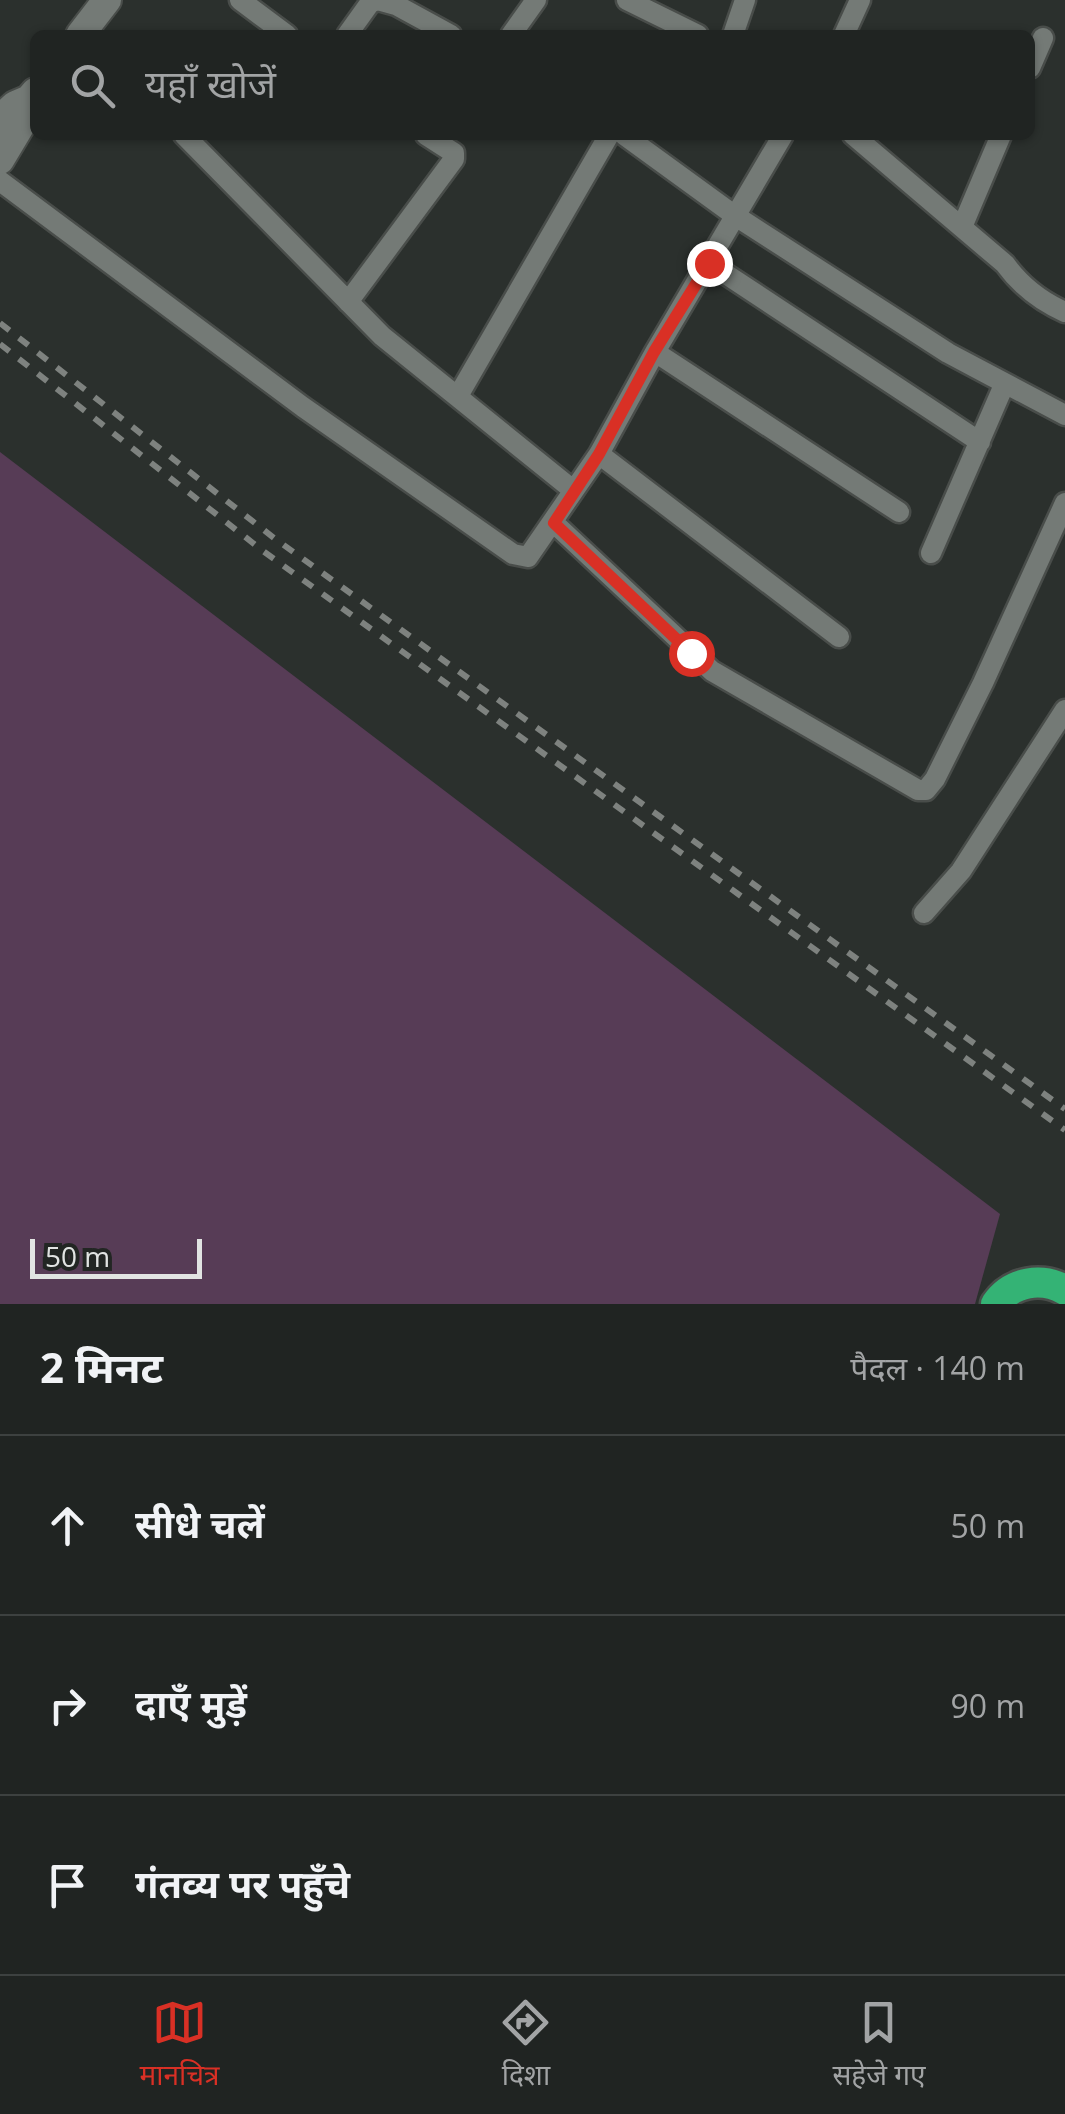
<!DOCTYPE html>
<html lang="hi">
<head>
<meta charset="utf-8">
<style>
  :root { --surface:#202422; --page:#282c2a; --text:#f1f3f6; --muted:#a2a4a5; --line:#3d4140; --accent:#d93025 }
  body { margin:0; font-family:"Open Sans","Noto Sans Devanagari",sans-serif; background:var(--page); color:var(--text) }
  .scale { position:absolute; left:30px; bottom:25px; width:172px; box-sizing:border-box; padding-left:10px; border:5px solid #e1e4e2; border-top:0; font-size:28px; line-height:35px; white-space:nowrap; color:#e1e4e2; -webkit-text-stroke:8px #222623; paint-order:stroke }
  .stop { position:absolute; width:30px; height:30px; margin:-22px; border:8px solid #d93025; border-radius:50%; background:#fff }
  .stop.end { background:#d93025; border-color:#fff; box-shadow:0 2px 10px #0008 }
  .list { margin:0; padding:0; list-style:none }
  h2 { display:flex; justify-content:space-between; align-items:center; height:130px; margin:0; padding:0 40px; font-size:42px }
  h2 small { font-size:32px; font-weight:400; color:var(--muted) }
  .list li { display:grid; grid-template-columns:65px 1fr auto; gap:30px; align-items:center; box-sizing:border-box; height:180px; padding:0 40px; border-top:2px solid var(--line) }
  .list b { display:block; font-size:38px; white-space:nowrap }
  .list em { font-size:32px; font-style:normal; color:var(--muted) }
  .icon { flex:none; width:55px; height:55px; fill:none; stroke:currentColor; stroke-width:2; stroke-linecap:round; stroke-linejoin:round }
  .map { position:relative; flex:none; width:1065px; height:1304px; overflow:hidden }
  .search { position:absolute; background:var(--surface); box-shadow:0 2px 8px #0004; left:30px; right:30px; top:30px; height:110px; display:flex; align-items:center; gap:25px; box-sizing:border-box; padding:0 35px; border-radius:15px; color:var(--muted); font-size:38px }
  .sheet { height:670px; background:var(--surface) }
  nav { display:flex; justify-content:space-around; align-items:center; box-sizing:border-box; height:140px; border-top:2px solid var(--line); background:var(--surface); font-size:28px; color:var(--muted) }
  nav a { display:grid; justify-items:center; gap:5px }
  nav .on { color:var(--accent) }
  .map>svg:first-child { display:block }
  .green { fill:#573c56 }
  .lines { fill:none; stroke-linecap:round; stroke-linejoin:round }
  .street-casing { stroke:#494d4a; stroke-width:25 }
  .secondary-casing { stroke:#494d4a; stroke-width:32 }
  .highway-casing { stroke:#494d4a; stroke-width:35 }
  .street { stroke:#747a76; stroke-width:20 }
  .secondary { stroke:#747a76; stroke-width:28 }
  .highway { stroke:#34b375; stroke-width:30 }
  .rail { stroke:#7e827f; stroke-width:6; stroke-dasharray:12 12; stroke-linecap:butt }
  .route { stroke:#d93025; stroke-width:12 }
</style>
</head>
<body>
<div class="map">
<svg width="1065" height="1304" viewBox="0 0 1065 1304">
  <rect width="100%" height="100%" fill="#2b302d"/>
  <path class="green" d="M0 452 1000 1214 975 1304H0Z"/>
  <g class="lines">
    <g class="street-casing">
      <path id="street" d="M240 0 287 35
        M378 0 396 5 451 35
        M627 0 698 35
        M347 35 370 3 377 0
        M511 35 536 0
        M733 35 745 0
        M844 35 860 0
        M1030 68 1043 38
        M184 135 382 336 573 490
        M624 135 734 215 948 353 1065 415
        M853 135 1005 264C1021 286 1040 301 1065 312
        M0 181 303 407 513 554 528 557 599 454 655 352 783 135
        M962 227 1001 135
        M709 263 980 442
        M348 302 454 159V153L426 135
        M655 352 899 512
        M458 396 609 135
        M599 454 839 637
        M554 523 712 671 918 790H926L935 779 983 683 1065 503
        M931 553 1004 385
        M924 913 961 871 1065 710"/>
    </g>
    <g class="secondary-casing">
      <path id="secondary" d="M80 35 107 0
        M0 119 15 105 29 99
        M0 160 21 125 29 99 35 92"/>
    </g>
    <g class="highway-casing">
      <path id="highway" d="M996 1304C1012 1281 1042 1277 1065 1290"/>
    </g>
    <use href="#street" class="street"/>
    <use href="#secondary" class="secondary"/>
    <use href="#highway" class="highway"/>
    <path class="rail" d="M0 323 274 538 1065 1109
      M0 344 263 551 1065 1130"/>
  </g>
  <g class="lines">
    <path class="route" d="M691 653 554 523 599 454 654 352 709 263"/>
  </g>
</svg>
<div class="scale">50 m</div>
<div class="stop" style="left:691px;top:653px"></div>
<div class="stop end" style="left:709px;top:263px"></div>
<div class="search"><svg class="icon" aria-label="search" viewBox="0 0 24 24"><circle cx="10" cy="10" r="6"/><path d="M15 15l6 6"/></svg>यहाँ खोजें</div>
</div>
<section class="sheet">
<h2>2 मिनट<small>पैदल · 140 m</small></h2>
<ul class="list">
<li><svg class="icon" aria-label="ahead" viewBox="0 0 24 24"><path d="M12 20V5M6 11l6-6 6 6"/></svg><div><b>सीधे चलें</b></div><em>50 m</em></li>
<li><svg class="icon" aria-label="right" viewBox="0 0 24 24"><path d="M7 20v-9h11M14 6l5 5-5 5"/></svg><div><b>दाएँ मुड़ें</b></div><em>90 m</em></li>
<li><svg class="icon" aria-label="arrive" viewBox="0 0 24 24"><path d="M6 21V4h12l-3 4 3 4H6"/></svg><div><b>गंतव्य पर पहुँचे</b></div></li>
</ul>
</section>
<nav>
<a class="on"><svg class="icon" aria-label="map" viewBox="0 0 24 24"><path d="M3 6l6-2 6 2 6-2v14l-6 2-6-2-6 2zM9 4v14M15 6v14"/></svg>मानचित्र</a>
<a><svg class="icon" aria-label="directions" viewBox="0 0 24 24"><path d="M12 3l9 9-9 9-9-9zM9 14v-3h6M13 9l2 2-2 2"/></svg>दिशा</a>
<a><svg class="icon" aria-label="saved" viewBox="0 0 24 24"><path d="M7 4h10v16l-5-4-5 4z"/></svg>सहेजे गए</a>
</nav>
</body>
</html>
